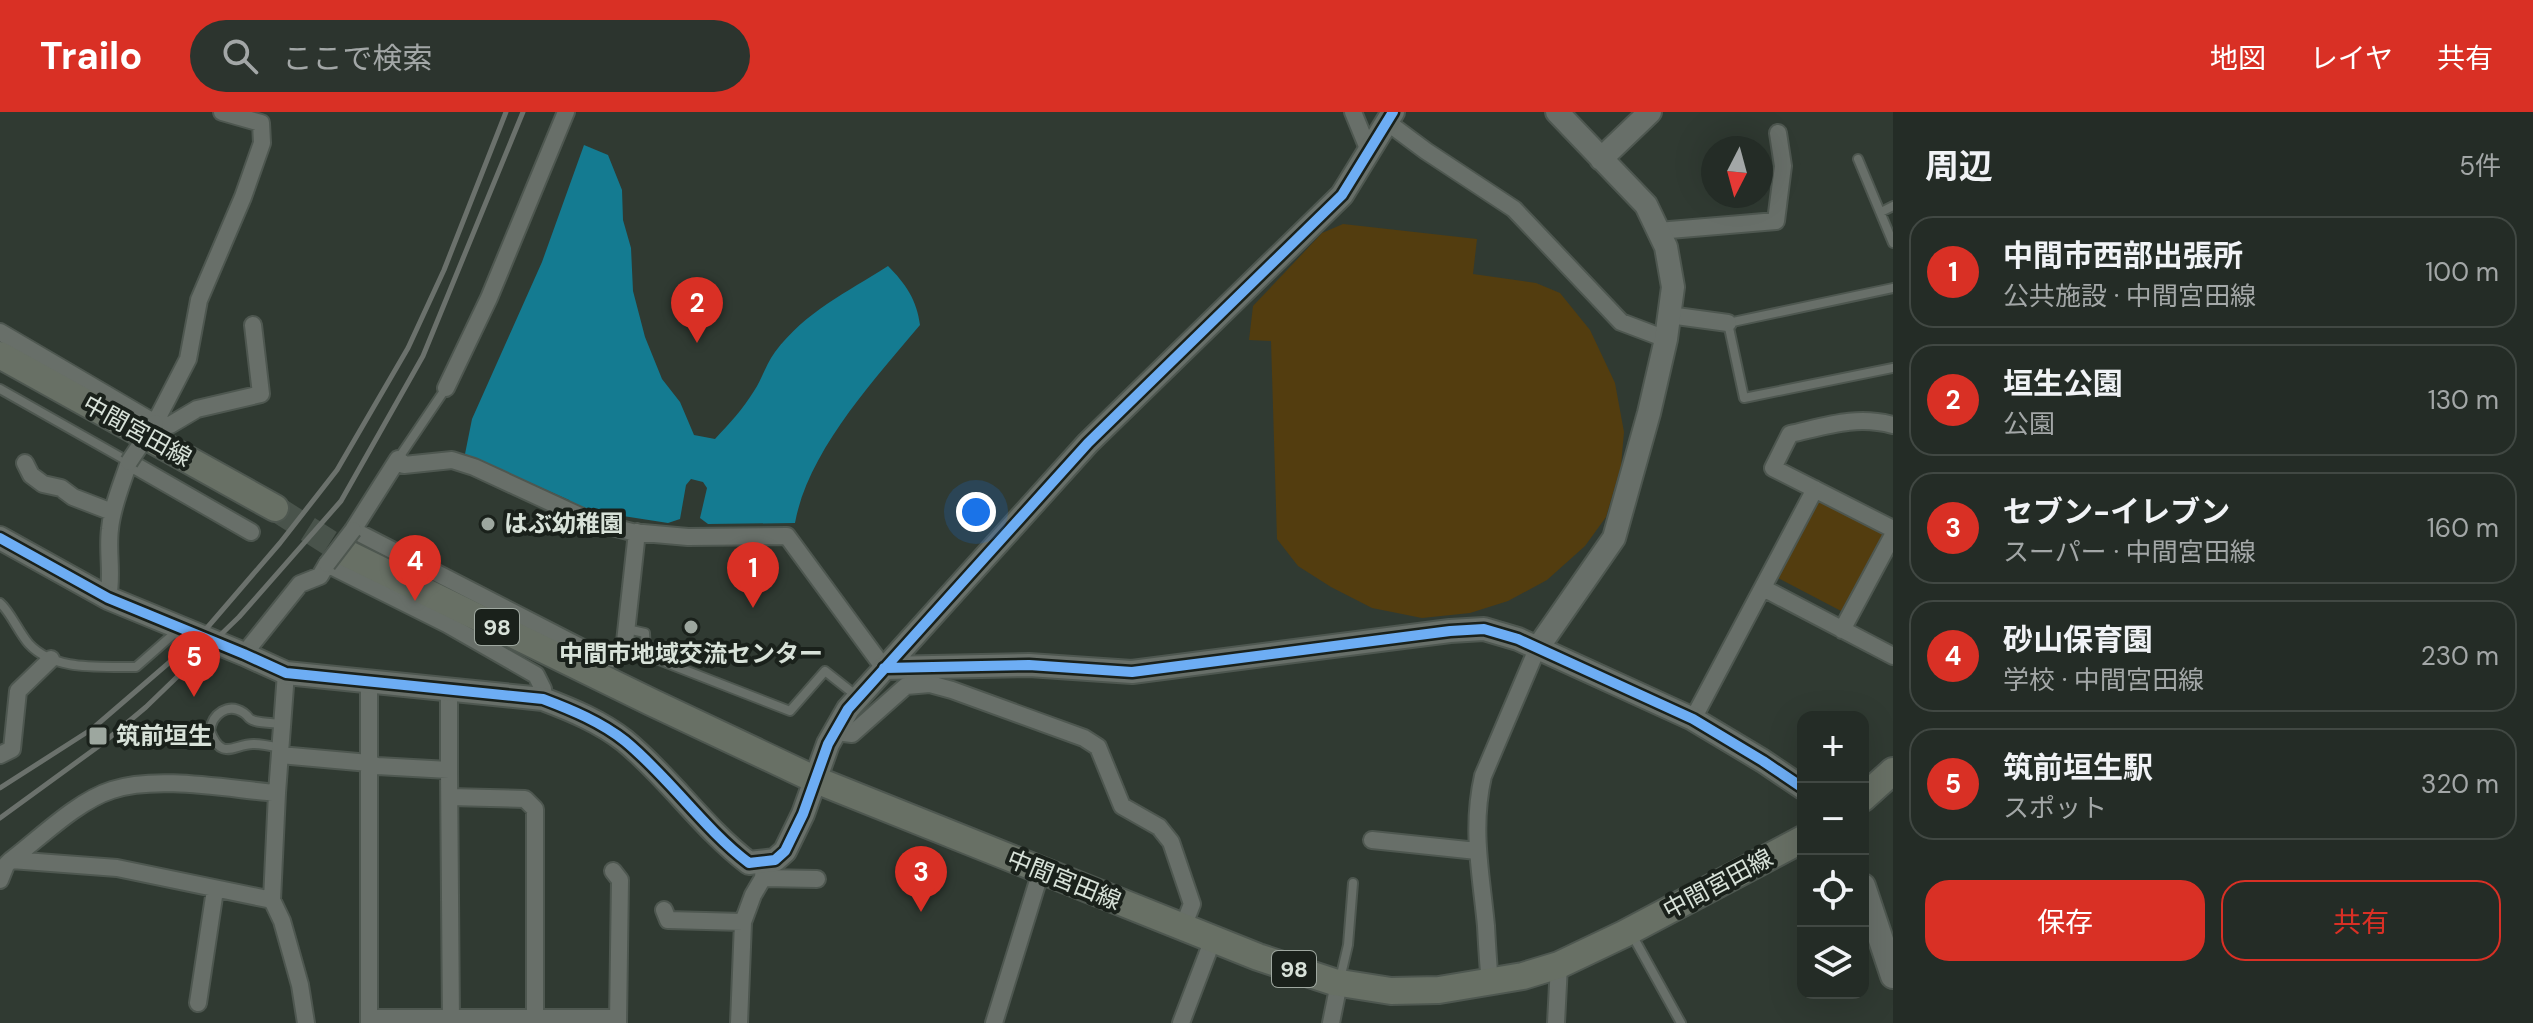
<!DOCTYPE html>
<html lang="ja">
<head>
<meta charset="utf-8">
<style>
  :root { --surface:#242c26; --page:#2c342e; --text:#f1f3f6; --muted:#a3a7a7; --line:#414843; --accent:#d93025 }
  body { margin:0; font-family:"DM Sans","Noto Sans JP",sans-serif; background:var(--page); color:var(--text) }
  .controls { position:absolute; right:24px; bottom:24px; display:grid; overflow:hidden; border-radius:16px; box-shadow:0 8px 32px #0002 }
  .controls button { width:72px; height:72px; display:grid; place-items:center; padding:0; border:0; border-bottom:2px solid var(--line); background:var(--surface); color:var(--text); font:40px sans-serif }
  .compass { position:absolute; left:1701px; top:24px; width:72px; height:72px; border-radius:50%; background:var(--surface); box-shadow:0 8px 32px #0002; rotate:186deg }
  .you { position:absolute; left:976px; top:400px; width:28px; height:28px; margin:-20px; border:6px solid #fff; border-radius:50%; background:#1a73e8; box-shadow:0 0 0 12px #1a73e833 }
  .badge { display:grid; place-items:center; width:52px; height:52px; border-radius:50%; background:var(--accent); color:#fff; font-size:26px; font-weight:700 }
  .pin { position:absolute; translate:-50% -66px; filter:drop-shadow(0 2px 4px #0008) }
  .pin::after { content:''; position:absolute; top:42px; width:28px; height:24px; background:inherit; clip-path:polygon(0 0,100% 0,50% 100%) }
  .list { margin:0; padding:0; list-style:none }
  h2 { display:flex; justify-content:space-between; align-items:center; height:104px; margin:0; padding:0 32px; font-size:34px }
  h2 small { font-size:26px; font-weight:400; color:var(--muted) }
  .list li { display:grid; grid-template-columns:52px 1fr auto; gap:24px; align-items:center; box-sizing:border-box; height:112px; margin:0 16px 16px; padding:0 16px; border:2px solid var(--line); border-radius:24px }
  .list b { display:block; font-size:30px; white-space:nowrap }
  .list p { margin:0; font-size:26px; white-space:nowrap; color:var(--muted) }
  .list em { font-size:26px; font-style:normal; color:var(--muted) }
  .actions { display:flex; gap:16px; padding:24px 32px }
  .actions a { flex:1; padding:18px 0; border:2px solid var(--accent); border-radius:24px; text-align:center; font-size:28px; color:var(--accent) }
  .actions .main { background:var(--accent); color:#fff }
  .icon { flex:none; width:44px; height:44px; fill:none; stroke:currentColor; stroke-width:2; stroke-linecap:round; stroke-linejoin:round }
  .map { position:relative; flex:none; width:1893px; height:911px; overflow:hidden }
  header { display:flex; align-items:center; gap:48px; box-sizing:border-box; height:112px; padding:0 40px; background:var(--accent); color:#fff }
  header strong { font-size:38px }
  nav { display:flex; gap:44px; margin-inline-start:auto; font-size:28px }
  .search { width:560px; height:72px; background:var(--page); display:flex; align-items:center; gap:20px; box-sizing:border-box; padding:0 28px; border-radius:44px; color:var(--muted); font-size:30px }
  main { display:flex }
  aside { flex:1; background:var(--surface) }
  .map>svg:first-child { display:block }
  .green { fill:#533d0f }
  .water { fill:#147b91 }
  .lines { fill:none; stroke-linecap:round; stroke-linejoin:round }
  .primary-tunnel { stroke:#49534b; stroke-width:26; stroke-dasharray:26 13; stroke-linecap:butt }
  .service-casing { stroke:#4e5750; stroke-width:12 }
  .minor-casing { stroke:#4e5750; stroke-width:20 }
  .tertiary-casing { stroke:#4e5750; stroke-width:26 }
  .secondary-casing { stroke:#4e5750; stroke-width:28 }
  .primary-casing { stroke:#4e5750; stroke-width:30 }
  .service { stroke:#686f69; stroke-width:8 }
  .minor { stroke:#686f69; stroke-width:16 }
  .tertiary { stroke:#686f69; stroke-width:22 }
  .secondary { stroke:#686f69; stroke-width:24 }
  .primary { stroke:#687065; stroke-width:26 }
  .rail { stroke:#6b716c; stroke-width:5 }
  .minor-bridge-casing { stroke:#4e5750; stroke-width:20; stroke-linecap:butt }
  .minor-bridge { stroke:#686f69; stroke-width:16 }
  .cycleway-casing { stroke:#1a211b; stroke-width:15 }
  .cycleway { stroke:#6dadf4; stroke-width:10 }
  .poi-dot { fill:#9da79f; stroke:#1a211b; stroke-width:3 }
  .labels { text-anchor:middle; stroke-width:8; stroke-linejoin:round; paint-order:stroke }
  .shield { fill:#1a211b; stroke:#9fa8a0; stroke-width:2 }
  .shield-label { font-size:22px; font-weight:bold; fill:#d8e2d9 }
  .street-label { font-size:24px; fill:#d8e2d9; stroke:#1a211b }
  .poi-label { font-size:24px; font-weight:bold; fill:#d8e2d9; stroke:#1a211b; text-anchor:start }
</style>
</head>
<body>
<header>
<strong>Trailo</strong>
<div class="search"><svg class="icon" aria-label="search" viewBox="0 0 24 24"><circle cx="10" cy="10" r="6"/><path d="M15 15l6 6"/></svg>ここで検索</div>
<nav><a>地図</a><a>レイヤ</a><a>共有</a></nav>
</header>
<main>
<div class="map">
<svg width="1893" height="911" viewBox="0 0 1893 911">
  <rect width="100%" height="100%" fill="#303a32"/>
  <path class="green" d="M1343 112 1477 127 1473 162 1536 171 1560 181 1590 218 1615 271 1624 320 1621 354 1606 405 1585 434 1547 468 1508 489 1470 501 1422 506 1372 496 1331 475 1298 454 1277 427 1271 229 1249 228 1253 194 1322 121Z
    M1820 388 1884 421 1843 500 1778 466Z"/>
  <path class="water" d="M584 33 608 43 622 78 623 108 631 136 633 179 645 225 662 267 680 290 694 323 715 327C729 312 743 297 754 279 762 267 766 252 775 240 806 199 846 181 888 154 905 171 917 188 920 213 874 268 808 339 795 411L708 412 700 406 707 376 703 370 691 367 686 373 680 407 668 411 623 404 616 408 575 397 569 388 465 342 472 307 542 150Z"/>
  <g class="lines">
    <path class="primary-tunnel" d="M275 396 344 440"/>
    <g class="service-casing">
      <path id="service" d="M1858 47 1893 131
        M1881 100 1893 94
        M1893 176 1728 211 1744 286 1893 256
        M0 277 129 350
        M398 347 446 276
        M0 491C10 499 19 521 29 532 55 560 101 554 136 555L177 519
        M627 517 645 521 646 543 790 599 825 559 858 585
        M280 636C271 634 262 632 253 632 234 632 222 650 210 619 212 602 228 590 244 601 252 607 246 606 255 609 263 611 273 611 282 612
        M1631 821 1681 911
        M1340 867 1348 833 1353 771"/>
    </g>
    <g class="minor-casing">
      <path id="minor" d="M1353 0 1369 39
        M1387 10 1426 39 1514 97 1621 210 1666 227
        M1658 119 1776 109 1783 54 1778 21
        M1669 203 1728 211
        M0 220 155 311 170 313 197 297 261 282 253 213
        M446 276 489 186 566 0
        M155 311 188 247 199 188 243 85 262 31 261 11 222 0
        M1893 313C1856 303 1826 314 1790 322L1773 356 1893 417
        M25 351 31 363 43 372 61 376 73 385 112 400
        M637 420 624 539 613 547 598 544 353 418 398 347 404 353 452 348 474 355 593 410 632 420 688 425 787 424 884 556
        M1763 476 1893 544
        M108 486C113 463 107 440 110 417 112 394 122 372 129 350L251 420
        M1842 518 1893 423
        M244 542 300 472 320 464 327 452 447 512 536 563 543 577V587
        M286 561 277 681 272 788 282 809 300 873 306 911
        M1693 607 1815 377
        M835 620 852 622 906 574 930 572 952 578 1084 626 1098 635 1122 694 1159 715 1171 730 1192 792 1183 815
        M0 643 12 637 18 579 51 547
        M280 643 369 651V570
        M449 658V579
        M450 685 525 687 535 697V911
        M1372 728 1477 739
        M11 748 117 756 272 788
        M613 759 620 768 618 911
        M763 766 817 767
        M0 768 6 753 11 748C40 726 77 689 112 678 157 663 228 677 277 681
        M664 798 668 808 743 810
        M1490 870C1488 852 1487 833 1486 814 1481 761 1471 717 1483 664L1537 537
        M198 891 215 778
        M369 906H618
        M369 911V651L377 654 449 658 451 911
        M739 911 743 810 753 783 763 766 764 751
        M994 911 1041 759
        M1181 911 1213 827
        M1331 911 1339 871
        M1556 911 1559 853"/>
    </g>
    <g class="tertiary-casing">
      <path id="tertiary" d="M1601 47 1650 0
        M0 426 108 486 244 542 286 561 543 587C572 598 601 610 625 629 670 666 703 716 749 751L775 748 785 739 803 702 828 632 848 597 1088 331 1342 83 1393 0
        M1537 537 1614 426 1649 301 1666 227 1673 175 1666 135 1646 93 1557 0
        M884 556 1029 553 1132 560 1450 519 1484 517 1518 527 1693 607 1763 649 1803 676"/>
    </g>
    <g class="secondary-casing">
      <path id="secondary" d="M1863 774 1893 864"/>
    </g>
    <g class="primary-casing">
      <path id="primary" d="M0 243 275 396
        M344 440 651 590 816 668 1258 845 1334 870 1391 879 1439 878 1523 864 1559 853 1624 822 1803 727
        M1863 686 1893 659"/>
    </g>
    <use href="#service" class="service"/>
    <use href="#minor" class="minor"/>
    <use href="#tertiary" class="tertiary"/>
    <use href="#secondary" class="secondary"/>
    <use href="#primary" class="primary"/>
    <path class="rail" d="M0 676 92 617 200 524 280 431 337 358 408 236 444 158 506 0
      M0 706 103 631 146 595 239 505 341 389 423 244 523 0"/>
    <g class="minor-bridge-casing">
      <path id="minor-bridge" d="M129 350 155 311
        M327 452 353 418"/>
    </g>
    <use href="#minor-bridge" class="minor-bridge"/>
    <g class="cycleway-casing">
      <path id="cycleway" d="M0 426 108 486 244 542 286 561 543 587C572 598 601 610 625 629 670 666 703 716 749 751L775 748 785 739 803 702 828 632 848 597 1088 331 1342 83 1393 0
        M884 556 1029 553 1132 560 1450 519 1484 517 1518 527 1693 607 1763 649 1803 676"/>
    </g>
    <use href="#cycleway" class="cycleway"/>
  </g>
  <g class="poi-dot">
    <circle cx="488" cy="412" r="8"/>
    <circle cx="691" cy="515" r="8"/>
    <rect x="88" y="614" width="20" height="20" rx="4"/>
  </g>
  <g class="labels">
    <g class="shield">
      <rect x="475" y="497" width="44" height="36" rx="6"/>
      <rect x="1272" y="839" width="44" height="36" rx="6"/>
    </g>
    <g class="shield-label">
      <text x="497" y="523">98</text>
      <text x="1294" y="865">98</text>
    </g>
    <g class="street-label">
      <text transform="translate(137 319) rotate(29)" y="8">中間宮田線</text>
      <text transform="translate(1064 768) rotate(22)" y="8">中間宮田線</text>
      <text transform="translate(1718 772) rotate(-28)" y="8">中間宮田線</text>
    </g>
    <g class="poi-label">
      <text x="504" y="420">はぶ幼稚園</text>
      <text x="691" y="550" text-anchor="middle">中間市地域交流センター</text>
      <text x="116" y="632">筑前垣生</text>
    </g>
  </g>
</svg>
<div class="controls">
<button>+</button>
<button>−</button>
<button><svg class="icon" aria-label="locate" viewBox="0 0 24 24"><circle cx="12" cy="12" r="6"/><path d="M12 2v4M12 18v4M2 12h4M18 12h4"/></svg></button>
<button><svg class="icon" aria-label="layers" viewBox="0 0 24 24"><path d="M12 4l9 5-9 5-9-5zM3 14l9 5 9-5"/></svg></button>
</div>
<svg class="compass" viewBox="-18 -18 36 36"><path d="M0-13l5 13h-10z" fill="#e53935"/><path d="M0 13l5-13h-10z" fill="#a3a7a7"/></svg>
<div class="you"></div>
<div class="pin badge" style="left:753px;top:496px">1</div>
<div class="pin badge" style="left:697px;top:231px">2</div>
<div class="pin badge" style="left:921px;top:800px">3</div>
<div class="pin badge" style="left:415px;top:489px">4</div>
<div class="pin badge" style="left:194px;top:585px">5</div>
</div>
<aside>
<h2>周辺<small>5件</small></h2>
<ul class="list">
<li><span class="badge">1</span><div><b>中間市西部出張所</b><p>公共施設 · 中間宮田線</p></div><em>100 m</em></li>
<li><span class="badge">2</span><div><b>垣生公園</b><p>公園</p></div><em>130 m</em></li>
<li><span class="badge">3</span><div><b>セブン-イレブン</b><p>スーパー · 中間宮田線</p></div><em>160 m</em></li>
<li><span class="badge">4</span><div><b>砂山保育園</b><p>学校 · 中間宮田線</p></div><em>230 m</em></li>
<li><span class="badge">5</span><div><b>筑前垣生駅</b><p>スポット</p></div><em>320 m</em></li>
</ul>
<div class="actions"><a class="main">保存</a><a>共有</a></div>
</aside>
</main>
</body>
</html>
